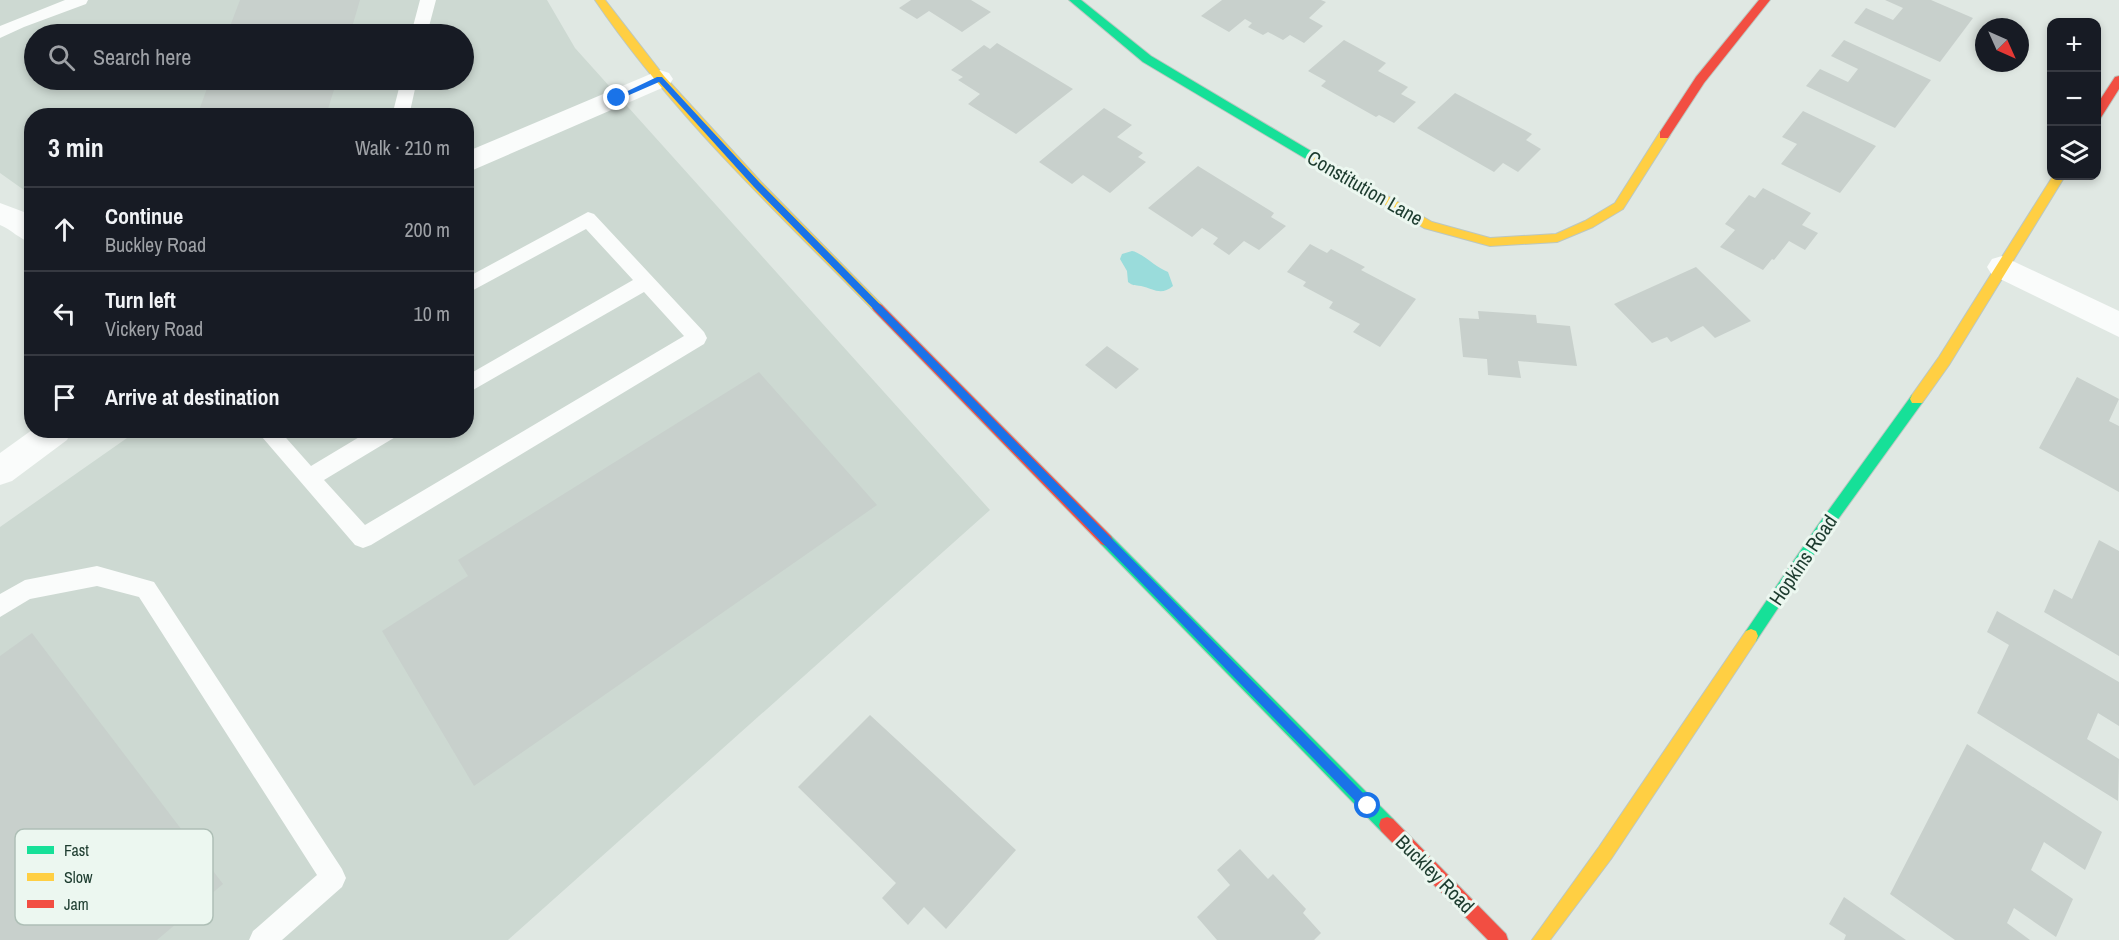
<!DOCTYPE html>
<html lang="en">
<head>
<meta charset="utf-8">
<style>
  :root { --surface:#171b24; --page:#20242c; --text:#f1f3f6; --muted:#9ea1a6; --line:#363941 }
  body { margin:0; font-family:"Archivo Narrow",sans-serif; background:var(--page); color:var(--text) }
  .controls { position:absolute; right:18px; top:18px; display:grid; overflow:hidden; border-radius:12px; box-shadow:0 3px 9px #0003 }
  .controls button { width:54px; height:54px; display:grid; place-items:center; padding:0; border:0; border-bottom:2px solid var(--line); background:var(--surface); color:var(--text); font:30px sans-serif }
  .compass { position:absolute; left:1975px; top:18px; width:54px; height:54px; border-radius:50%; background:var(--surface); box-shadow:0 3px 9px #0003; rotate:135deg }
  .stop { position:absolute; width:18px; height:18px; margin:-14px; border:4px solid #1a73e8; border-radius:50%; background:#fff }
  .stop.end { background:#1a73e8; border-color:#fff; box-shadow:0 2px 6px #0008 }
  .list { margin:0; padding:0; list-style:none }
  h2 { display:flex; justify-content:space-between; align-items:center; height:78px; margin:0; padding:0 24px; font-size:26px }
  h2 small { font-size:20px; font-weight:400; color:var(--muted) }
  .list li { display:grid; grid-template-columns:39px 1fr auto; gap:18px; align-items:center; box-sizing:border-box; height:84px; padding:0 24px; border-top:2px solid var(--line) }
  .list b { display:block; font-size:22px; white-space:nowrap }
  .list p { margin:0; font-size:20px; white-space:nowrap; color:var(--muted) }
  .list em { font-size:20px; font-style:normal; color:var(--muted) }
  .icon { flex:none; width:33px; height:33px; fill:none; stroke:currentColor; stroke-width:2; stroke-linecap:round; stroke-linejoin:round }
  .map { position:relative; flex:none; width:2119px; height:940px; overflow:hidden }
  .search { position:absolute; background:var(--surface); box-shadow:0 3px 9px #0003; left:24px; top:24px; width:450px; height:66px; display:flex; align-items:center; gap:15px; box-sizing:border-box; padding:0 21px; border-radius:33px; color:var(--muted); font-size:22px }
  .panel { position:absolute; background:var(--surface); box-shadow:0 3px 9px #0003; left:24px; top:108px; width:450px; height:330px; border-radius:24px }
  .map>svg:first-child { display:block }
  .built { fill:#cdd9d2; fill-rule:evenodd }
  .water { fill:#9adcdb }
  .building { fill:#c8d0cc }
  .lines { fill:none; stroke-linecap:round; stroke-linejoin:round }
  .fast-casing { stroke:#bbc7c1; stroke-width:2 }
  .slow-casing { stroke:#bbc7c1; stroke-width:2 }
  .jam-casing { stroke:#bbc7c1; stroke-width:2 }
  .lane { fill:#fafcfb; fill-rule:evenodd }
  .street { fill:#fafcfb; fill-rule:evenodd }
  .fast { fill:#16e098; fill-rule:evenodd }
  .slow { fill:#ffcf43; fill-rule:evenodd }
  .jam { fill:#f24e42; fill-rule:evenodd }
  .route { fill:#1a73e8 }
  .labels { text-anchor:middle; stroke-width:6; stroke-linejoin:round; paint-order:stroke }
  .street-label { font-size:20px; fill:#1c3b2e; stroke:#ecf7f0 }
  .key { fill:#ecf7f0; stroke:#aebfb6; stroke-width:1.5 }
  .key-label { font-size:16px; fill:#1c3b2e }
</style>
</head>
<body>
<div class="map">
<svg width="2119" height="940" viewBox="0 0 2119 940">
  <rect width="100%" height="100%" fill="#e0e8e3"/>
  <path class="built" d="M0 0H547L575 48 990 510 508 940H0V527L137 431 466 430V116H32L31 195 0 173ZM34 34H464V80H34Z"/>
  <path class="water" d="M1132 251C1141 252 1155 267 1168 272L1173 286C1161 296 1154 289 1141 286 1135 285 1133 286 1128 282L1127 271 1120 259 1122 254Z"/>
  <path class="building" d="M240 0H360L350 34H227Z
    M911 0H971L991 12 962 32 929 11 917 19 899 8Z
    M1222 0H1321L1326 2 1309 18 1323 26 1304 43 1290 35 1283 40 1268 32 1263 35 1248 27 1252 23 1245 19 1229 32 1201 16Z
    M1885 0H1931L1973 18 1940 62 1854 23 1866 8 1893 20 1903 8Z
    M1344 40 1386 63 1378 71 1408 87 1401 94 1416 102 1394 123 1379 115 1376 117 1321 86 1326 81 1308 71Z
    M1844 40 1931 80 1895 128 1806 86 1820 69 1848 82 1858 69 1831 56Z
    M997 43 1073 89 1016 134 968 104 980 94 958 80 963 77 951 70 984 45 990 49Z
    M210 80H337L328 109 254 116H197Z
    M1455 93 1532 134 1526 140 1541 149 1518 172 1503 163 1494 172 1417 128Z
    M1104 108 1132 125 1117 137 1143 153 1138 157 1146 162 1110 193 1083 175 1072 184 1039 162Z
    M1803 111 1876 146 1840 193 1781 164 1797 144 1782 137Z
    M1198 166 1274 213 1271 217 1286 226 1259 250 1244 241 1229 255 1213 244 1218 238 1202 228 1192 237 1148 208Z
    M1763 188 1811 213 1802 225 1818 233 1805 250 1789 241 1774 260 1772 259 1763 270 1720 247 1735 230 1725 224 1749 195 1755 198Z
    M1310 244 1327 253 1331 249 1365 267 1361 270 1416 299 1380 347 1353 332 1360 324 1329 308 1333 302 1303 286 1306 282 1287 272Z
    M1696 267 1751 321 1715 338 1703 326 1671 342 1667 337 1652 343 1614 304Z
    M1478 311 1536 315 1537 323 1570 326 1577 366 1518 361 1521 378 1488 375 1487 359 1463 357 1459 318 1479 319Z
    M1107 346 1139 369 1116 389 1085 365Z
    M759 372 877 505 474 786 382 631 468 576 458 560Z
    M2077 377 2119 399 2109 421 2119 426V492L2039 448Z
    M2099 540 2119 551V656L2044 612 2054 589 2072 599Z
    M1997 611 2119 682V726L2098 713 2087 739 2119 759 2118 801 1977 713 2009 645 1987 632Z
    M32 633 223 884 157 940H0V656Z
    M870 715 1016 850 946 929 924 907 908 925 882 898 896 883 798 787Z
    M1967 744 2102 832 2085 870 2044 842 2031 870 2073 899 2056 937 2014 908 2007 923 2030 940H1955L1890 894Z
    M1240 849 1268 879 1273 874 1306 909 1303 913 1321 933 1314 940H1217L1197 917 1230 885 1217 870Z
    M1844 897 1906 940H1844L1846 935 1829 924Z"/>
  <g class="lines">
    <g class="fast-casing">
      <path id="fast" d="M1069 0H1081L1151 56 1321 157V163H1313L1143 62Z
        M1917 394 1922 395 1924 399 1922 403 1828 533 1756 641 1751 643 1746 641 1744 636 1746 631 1818 525 1912 395Z
        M1106 534 1111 536 1393 819 1395 825 1393 831 1387 833 1381 831 1101 544 1099 540 1101 536Z"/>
    </g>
    <g class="slow-casing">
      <path id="slow" d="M595 0H605L664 76 761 182 882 305 884 308 882 311H874C777 212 673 115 595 0Z
        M1664 131 1670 135 1623 209 1593 227 1557 242 1490 246 1424 228 1311 160 1313 157H1321L1432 222 1490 238 1556 234 1585 221 1615 203 1660 132Z
        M2053 176H2065L1949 365 1922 403H1912L1910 399 1912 395 1939 357Z
        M1751 629 1756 631 1758 636 1756 641 1611 859 1550 940H1532L1599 847 1746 631Z"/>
    </g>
    <g class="jam-casing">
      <path id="jam" d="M1759 0H1770L1704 83 1668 138H1660V132L1696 77Z
        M2119 76V89L2100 119 2096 120V106L2115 77Z
        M878 303 882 305 1111 536 1113 540 1111 544 1106 546 1101 544 874 311 872 308Z
        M1387 817 1393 819 1506 934 1508 940H1488L1381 831 1379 825 1381 819Z"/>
    </g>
    <path class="lane" d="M65 0H88L86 4 24 27 0 38V26Z
      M420 0H436L427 34H411Z
      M401 80H417L409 116H392Z
      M588 212 594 214 704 332 707 338 704 344 371 545 363 548 355 545 256 430H279L311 466 371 430H400L397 436 324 480 365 525 684 336 644 292 466 394V376L633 280 586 229 466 294V278Z
      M97 566 154 582 342 869 346 878 342 887 282 940H249L253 931 317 875 139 597 97 586 30 599 0 617V594L25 580Z"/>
    <path class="street" d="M660 70 669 73 673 79 669 85 466 173V152Z
      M0 203 32 215V243C19 239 12 230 0 225Z
      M2002 256 2119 311V337L1992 275 1987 267 1992 259Z
      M32 430H72L67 440 12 481 0 485V453Z"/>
    <use href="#fast" class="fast"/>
    <use href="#slow" class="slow"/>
    <use href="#jam" class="jam"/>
  </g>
  <path class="route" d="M657 77H662L760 183 1372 802V810H1364L754 187 659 82 620 99 613 98Z"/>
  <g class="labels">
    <g class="street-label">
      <text transform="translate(1365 188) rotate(30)" y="7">Constitution Lane</text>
      <text transform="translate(1803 560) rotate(-56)" y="7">Hopkins Road</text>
      <text transform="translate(1435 874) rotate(45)" y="7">Buckley Road</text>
    </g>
  </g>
  <rect x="15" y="829" width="198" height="96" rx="9" class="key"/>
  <rect x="27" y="846" width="27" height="8" fill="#16e098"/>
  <rect x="27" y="873" width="27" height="8" fill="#ffcf43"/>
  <rect x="27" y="900" width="27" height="8" fill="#f24e42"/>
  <g class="key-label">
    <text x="64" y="856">Fast</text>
    <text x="64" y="883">Slow</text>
    <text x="64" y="910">Jam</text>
  </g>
</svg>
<div class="controls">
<button>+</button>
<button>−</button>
<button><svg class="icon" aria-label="layers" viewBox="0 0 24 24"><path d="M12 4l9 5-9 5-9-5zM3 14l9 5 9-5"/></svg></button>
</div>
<svg class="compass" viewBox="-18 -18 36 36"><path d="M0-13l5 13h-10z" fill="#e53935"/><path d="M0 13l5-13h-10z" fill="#9ea1a6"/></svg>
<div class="stop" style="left:1368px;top:806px"></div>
<div class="stop end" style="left:617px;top:98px"></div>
<div class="search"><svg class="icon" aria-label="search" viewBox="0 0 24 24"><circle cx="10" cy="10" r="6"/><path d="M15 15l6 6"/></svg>Search here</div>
<section class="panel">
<h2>3 min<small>Walk · 210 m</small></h2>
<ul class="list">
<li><svg class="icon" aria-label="ahead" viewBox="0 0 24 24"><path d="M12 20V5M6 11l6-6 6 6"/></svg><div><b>Continue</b><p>Buckley Road</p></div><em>200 m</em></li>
<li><svg class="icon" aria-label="left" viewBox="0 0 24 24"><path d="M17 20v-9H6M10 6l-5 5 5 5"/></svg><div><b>Turn left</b><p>Vickery Road</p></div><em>10 m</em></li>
<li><svg class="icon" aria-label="arrive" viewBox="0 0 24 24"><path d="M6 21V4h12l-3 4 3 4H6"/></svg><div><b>Arrive at destination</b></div></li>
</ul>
</section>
</div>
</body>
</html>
